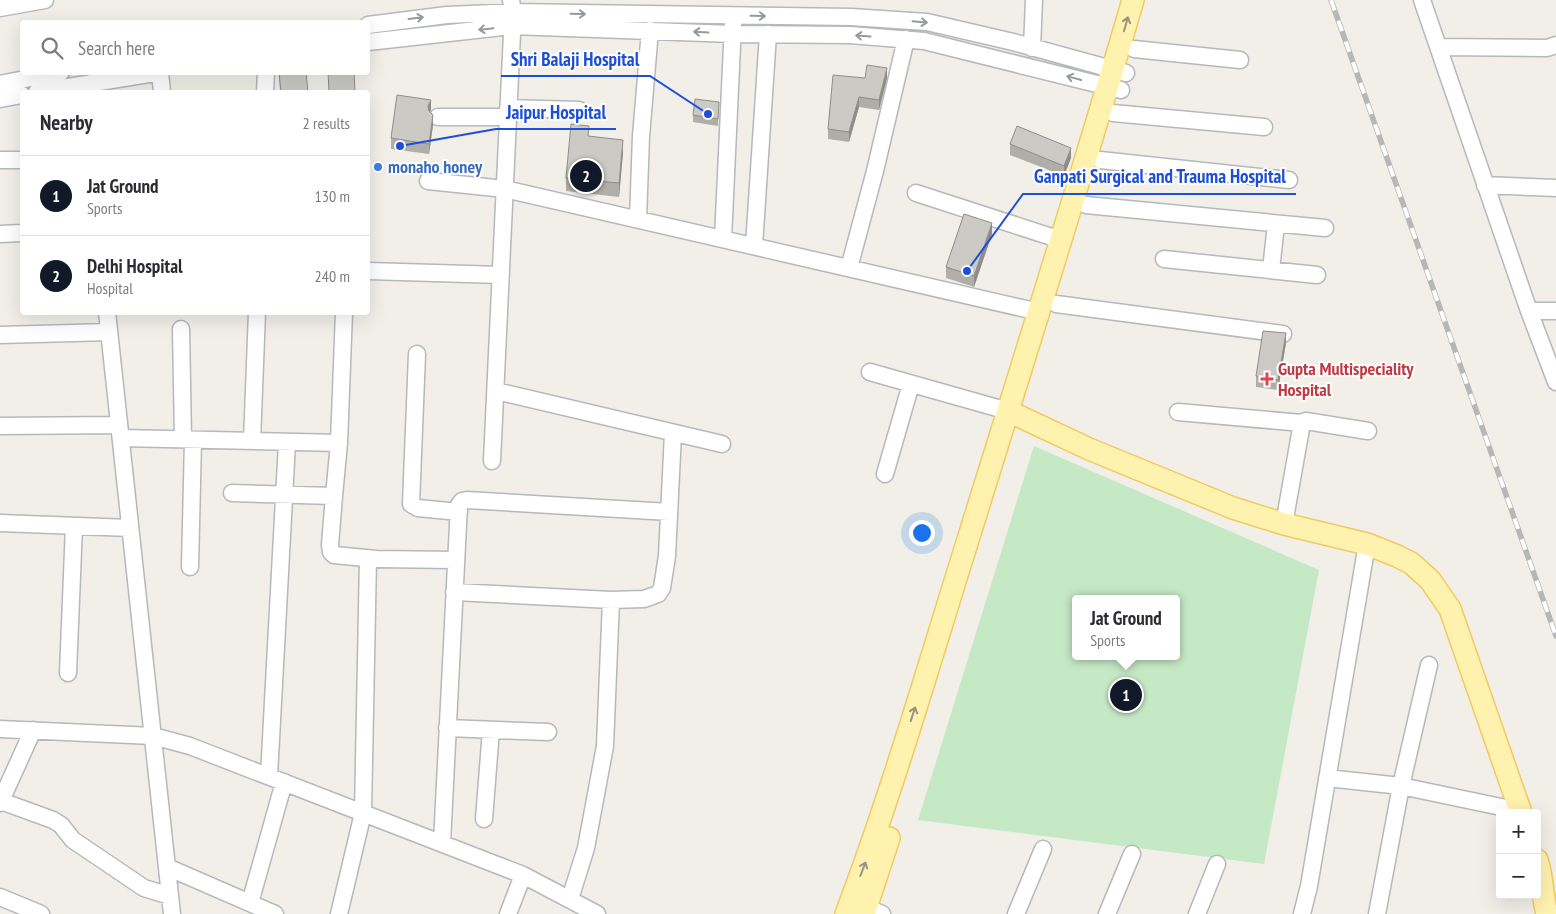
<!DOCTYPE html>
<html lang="en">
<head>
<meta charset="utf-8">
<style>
  :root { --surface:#fff; --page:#f2f2f3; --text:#2b2b33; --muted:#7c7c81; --line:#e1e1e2; --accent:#111827 }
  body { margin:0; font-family:"PT Sans Narrow",sans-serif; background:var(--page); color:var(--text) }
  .controls { position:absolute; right:15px; bottom:15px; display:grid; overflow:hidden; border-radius:5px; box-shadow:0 5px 20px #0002 }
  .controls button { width:45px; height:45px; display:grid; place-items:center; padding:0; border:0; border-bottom:1px solid var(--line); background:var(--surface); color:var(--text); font:25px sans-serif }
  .you { position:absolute; left:921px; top:532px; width:18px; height:18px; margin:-12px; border:4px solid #fff; border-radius:50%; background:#1a73e8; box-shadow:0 0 0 8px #1a73e833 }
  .badge { display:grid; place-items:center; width:32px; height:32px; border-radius:50%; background:var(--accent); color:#fff; font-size:16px; font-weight:700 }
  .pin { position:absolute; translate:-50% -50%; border:2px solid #fff; box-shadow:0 1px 5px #0006 }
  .popup { position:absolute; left:1072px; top:595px; width:108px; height:65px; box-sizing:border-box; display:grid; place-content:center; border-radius:5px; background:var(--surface); filter:drop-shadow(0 1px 4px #0005); font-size:16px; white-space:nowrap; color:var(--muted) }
  .popup b { font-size:19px; color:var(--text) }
  .popup::after { content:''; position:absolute; left:50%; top:100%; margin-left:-10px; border:10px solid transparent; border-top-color:var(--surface) }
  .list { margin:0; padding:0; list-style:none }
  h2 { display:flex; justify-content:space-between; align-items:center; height:65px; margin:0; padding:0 20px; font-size:21px }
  h2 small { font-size:16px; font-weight:400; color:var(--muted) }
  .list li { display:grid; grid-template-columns:32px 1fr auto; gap:15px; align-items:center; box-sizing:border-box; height:80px; padding:0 20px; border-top:1px solid var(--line) }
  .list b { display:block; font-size:19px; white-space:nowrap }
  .list p { margin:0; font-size:16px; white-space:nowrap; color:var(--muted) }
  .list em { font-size:16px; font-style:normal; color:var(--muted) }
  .icon { flex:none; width:28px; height:28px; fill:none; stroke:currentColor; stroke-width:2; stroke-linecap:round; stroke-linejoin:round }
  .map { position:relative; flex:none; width:1556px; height:914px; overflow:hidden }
  .search { position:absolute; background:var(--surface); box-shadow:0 5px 20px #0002; left:20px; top:20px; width:350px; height:55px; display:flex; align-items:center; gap:12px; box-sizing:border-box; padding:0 18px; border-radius:5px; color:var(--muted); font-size:19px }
  .panel { position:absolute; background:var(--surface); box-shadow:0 5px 20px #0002; left:20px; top:90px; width:350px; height:225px; border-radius:5px }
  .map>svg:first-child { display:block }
  .green { fill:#c5e8c5; fill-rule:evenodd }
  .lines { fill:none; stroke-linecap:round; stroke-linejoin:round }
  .minor-casing { stroke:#b5b8bc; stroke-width:19 }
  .major-casing { stroke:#f2c960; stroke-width:24 }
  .minor { stroke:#fff; stroke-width:16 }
  .major { stroke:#fff2af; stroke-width:21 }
  .rail-casing { stroke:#b6b7b8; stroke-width:5.5 }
  .rail { stroke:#fff; stroke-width:4; stroke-dasharray:11; stroke-linecap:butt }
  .wall { fill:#afaea9 }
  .shaded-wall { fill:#8f8d8a }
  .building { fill:#cccac5; stroke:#8f8d8a }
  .oneway { stroke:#979a9d }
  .oneway2 { stroke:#979581 }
  .shop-dot { fill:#3f7fe0; stroke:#fff; stroke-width:2 }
  .health-dot { fill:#e0444e; stroke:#fff; stroke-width:2 }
  .labels { text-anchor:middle; stroke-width:4; stroke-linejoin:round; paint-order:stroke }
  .shop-label { font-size:18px; font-weight:bold; fill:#366cbe; stroke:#fff; text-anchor:start }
  .health-label { font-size:18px; font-weight:bold; fill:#be3a42; stroke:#fff; text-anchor:start }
  .leader { fill:none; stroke:#1d4ed8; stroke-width:2 }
  .callout-dot { fill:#1d4ed8; stroke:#fff; stroke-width:2 }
  .callout-label { font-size:19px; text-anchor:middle; font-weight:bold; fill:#1d4ed8; stroke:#fff; stroke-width:4; stroke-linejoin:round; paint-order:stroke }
</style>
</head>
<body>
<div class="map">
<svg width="1556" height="914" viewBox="0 0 1556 914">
  <rect width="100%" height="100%" fill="#f1efe8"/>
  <path class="green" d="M1034 446 1319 570 1264 864 918 820ZM1076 599H1176V656H1076Z"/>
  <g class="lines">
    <g class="minor-casing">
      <path id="minor" d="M1422 0 1529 311 1556 382
        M0 8 45 0
        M368 25 447 15 513 12 851 17 927 22 1013 42 1126 73
        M368 42 512 26 733 34 850 35 924 41 1121 90
        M1439 47 1547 48 1556 45
        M1032 48 1034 0
        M1134 49 1240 60
        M160 73 162 92
        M0 84 61 72
        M37 92 161 72
        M265 92 266 72
        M0 99 22 95
        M508 108 579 110
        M1113 113 1264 127
        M438 117H508
        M0 160H22
        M1100 160 1289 180
        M428 181 505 189 1039 312
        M1485 185 1556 188
        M916 193 1061 240
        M1086 205 1325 228
        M638 219 641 136 650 30
        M0 234 22 233
        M723 239 733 24
        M754 246 768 34
        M1164 259 1317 275
        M849 268 875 171 906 39
        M1271 270 1276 224
        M368 271 501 275
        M1056 304 1283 334
        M1529 311H1556
        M107 312 172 914
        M181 329 183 439
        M0 335 109 332
        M417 354 411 504 418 508 459 512
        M870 372 1008 411
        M496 391 722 444
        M1178 412 1302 423
        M0 426 119 425
        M121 438 339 443
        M252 441 257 312
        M492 461 513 12 511 0
        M885 474 911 384
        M232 493 334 496 339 443 344 312
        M334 496 330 545 331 552 334 555 376 559 456 560
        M0 523 130 528
        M1284 524 1302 423 1306 421 1368 431
        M190 567 193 440
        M454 592 611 600 644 599 658 594 662 588 667 556 673 433
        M68 673 74 526
        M447 728 548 732
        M0 729 153 736 190 746 523 875 597 914
        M269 776 287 443
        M1327 778 1401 786 1520 811
        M1 801 53 820 61 825 73 840 144 888 170 896
        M0 803 33 730
        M484 819 491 730
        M442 843 459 505 462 501 467 500 669 512
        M167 867 275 914
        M0 897 41 914
        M570 899 586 848 605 746 611 600
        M250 903 284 782
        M857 904 882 914
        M339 914 363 813 368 558
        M508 914 523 875
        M1016 914 1043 849
        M1107 914 1132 854
        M1197 914 1217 864
        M1302 914 1309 886 1367 544
        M1377 914 1401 786 1429 665"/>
    </g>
    <g class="major-casing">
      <path id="major" d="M1008 411 1089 449 1233 508 1284 524 1367 544 1397 556 1411 563 1430 580 1450 609 1521 813
        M1537 860C1543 878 1542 896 1547 914
        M846 914C892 793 928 667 967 543 1023 362 1080 182 1133 0
        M864 914 889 838"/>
    </g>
    <use href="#minor" class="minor"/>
    <use href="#major" class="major"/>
    <g class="rail-casing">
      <path id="rail" d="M1331 0 1556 636"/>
    </g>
    <use href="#rail" class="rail"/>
  </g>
  <path class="wall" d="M279 73 308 92H280Z
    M865 78H887L879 110 859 107 849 142 828 139V129Z
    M719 102 718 126 693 122V115Z
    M431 110 430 112 433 125 429 154 391 149V138Z
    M589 136 623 153 619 197 566 191V178Z
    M1010 144 1071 158 1064 176 1010 155Z
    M992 234 974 287 946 278V267Z
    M1286 343 1278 390 1256 387V376Z"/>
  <path class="shaded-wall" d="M887 68V78L879 110V100Z
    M859 97V107L849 142V132Z
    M431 100V110L428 117V106Z
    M433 115V125L429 154V144Z
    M623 140V153L619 197V183Z
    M1071 148V158L1064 176V166Z
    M992 223V234L974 287V276Z
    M1286 333V343L1278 390V380Z"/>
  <path class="building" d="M867 65 887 68 879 100 859 97 849 132 828 129 833 75 865 78Z
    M283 72H306L308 92H281L279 73Z
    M328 72H354L355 92H329Z
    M397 95 431 100 428 106 429 111 433 115 429 144 391 138Z
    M695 99 719 102 718 119 693 115Z
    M571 124 589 126 588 136 623 140 619 183 566 178Z
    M1017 126 1071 148 1064 166 1010 144Z
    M964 214 992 223 974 276 946 267Z
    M1263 331 1286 333 1278 380 1256 376Z"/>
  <defs><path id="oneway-shaft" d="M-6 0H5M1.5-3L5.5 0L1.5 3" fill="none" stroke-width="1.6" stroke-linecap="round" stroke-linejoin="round" transform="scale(1.25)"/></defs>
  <g class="oneway">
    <use href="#oneway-shaft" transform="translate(578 14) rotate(1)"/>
    <use href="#oneway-shaft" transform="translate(758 16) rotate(1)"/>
    <use href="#oneway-shaft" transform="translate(416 18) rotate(-7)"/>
    <use href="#oneway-shaft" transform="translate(920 22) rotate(5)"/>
    <use href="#oneway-shaft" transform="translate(486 29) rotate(174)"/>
    <use href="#oneway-shaft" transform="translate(701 32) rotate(-177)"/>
    <use href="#oneway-shaft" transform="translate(863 36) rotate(-176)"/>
    <use href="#oneway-shaft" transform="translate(1074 78) rotate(-165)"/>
  </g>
  <g class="oneway2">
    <use href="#oneway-shaft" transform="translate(1126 24) rotate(-74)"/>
    <use href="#oneway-shaft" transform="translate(913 714) rotate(-72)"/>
    <use href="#oneway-shaft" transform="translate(863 869) rotate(-69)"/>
  </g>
  <circle class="shop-dot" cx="378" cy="167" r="5"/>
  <path class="health-dot" d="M1264.5 371.5h5v5h5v5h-5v5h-5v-5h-5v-5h5z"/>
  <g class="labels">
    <g class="shop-label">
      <text x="388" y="173">monaho honey</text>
    </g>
    <g class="health-label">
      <text x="1278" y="375">Gupta Multispeciality<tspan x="1278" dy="21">Hospital</tspan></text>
    </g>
  </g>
  <path class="leader" d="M708 114L650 76H501M400 146L496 129H616M967 271L1023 194H1296"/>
  <g class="callout-dot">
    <circle cx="708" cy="114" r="5"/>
    <circle cx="400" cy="146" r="5"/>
    <circle cx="967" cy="271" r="5"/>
  </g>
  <g class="callout-label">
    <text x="575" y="66">Shri Balaji Hospital</text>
    <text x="556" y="119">Jaipur Hospital</text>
    <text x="1160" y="183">Ganpati Surgical and Trauma Hospital</text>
  </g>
</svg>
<div class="controls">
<button>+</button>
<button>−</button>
</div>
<div class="you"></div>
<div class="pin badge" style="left:1126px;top:695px">1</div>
<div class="popup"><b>Jat Ground</b>Sports</div>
<div class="pin badge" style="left:586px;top:176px">2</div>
<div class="search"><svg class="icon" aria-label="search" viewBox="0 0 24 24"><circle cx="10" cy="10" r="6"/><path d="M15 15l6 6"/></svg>Search here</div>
<section class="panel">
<h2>Nearby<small>2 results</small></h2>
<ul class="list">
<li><span class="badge">1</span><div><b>Jat Ground</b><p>Sports</p></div><em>130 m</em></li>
<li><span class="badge">2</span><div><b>Delhi Hospital</b><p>Hospital</p></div><em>240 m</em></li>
</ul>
</section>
</div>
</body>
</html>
